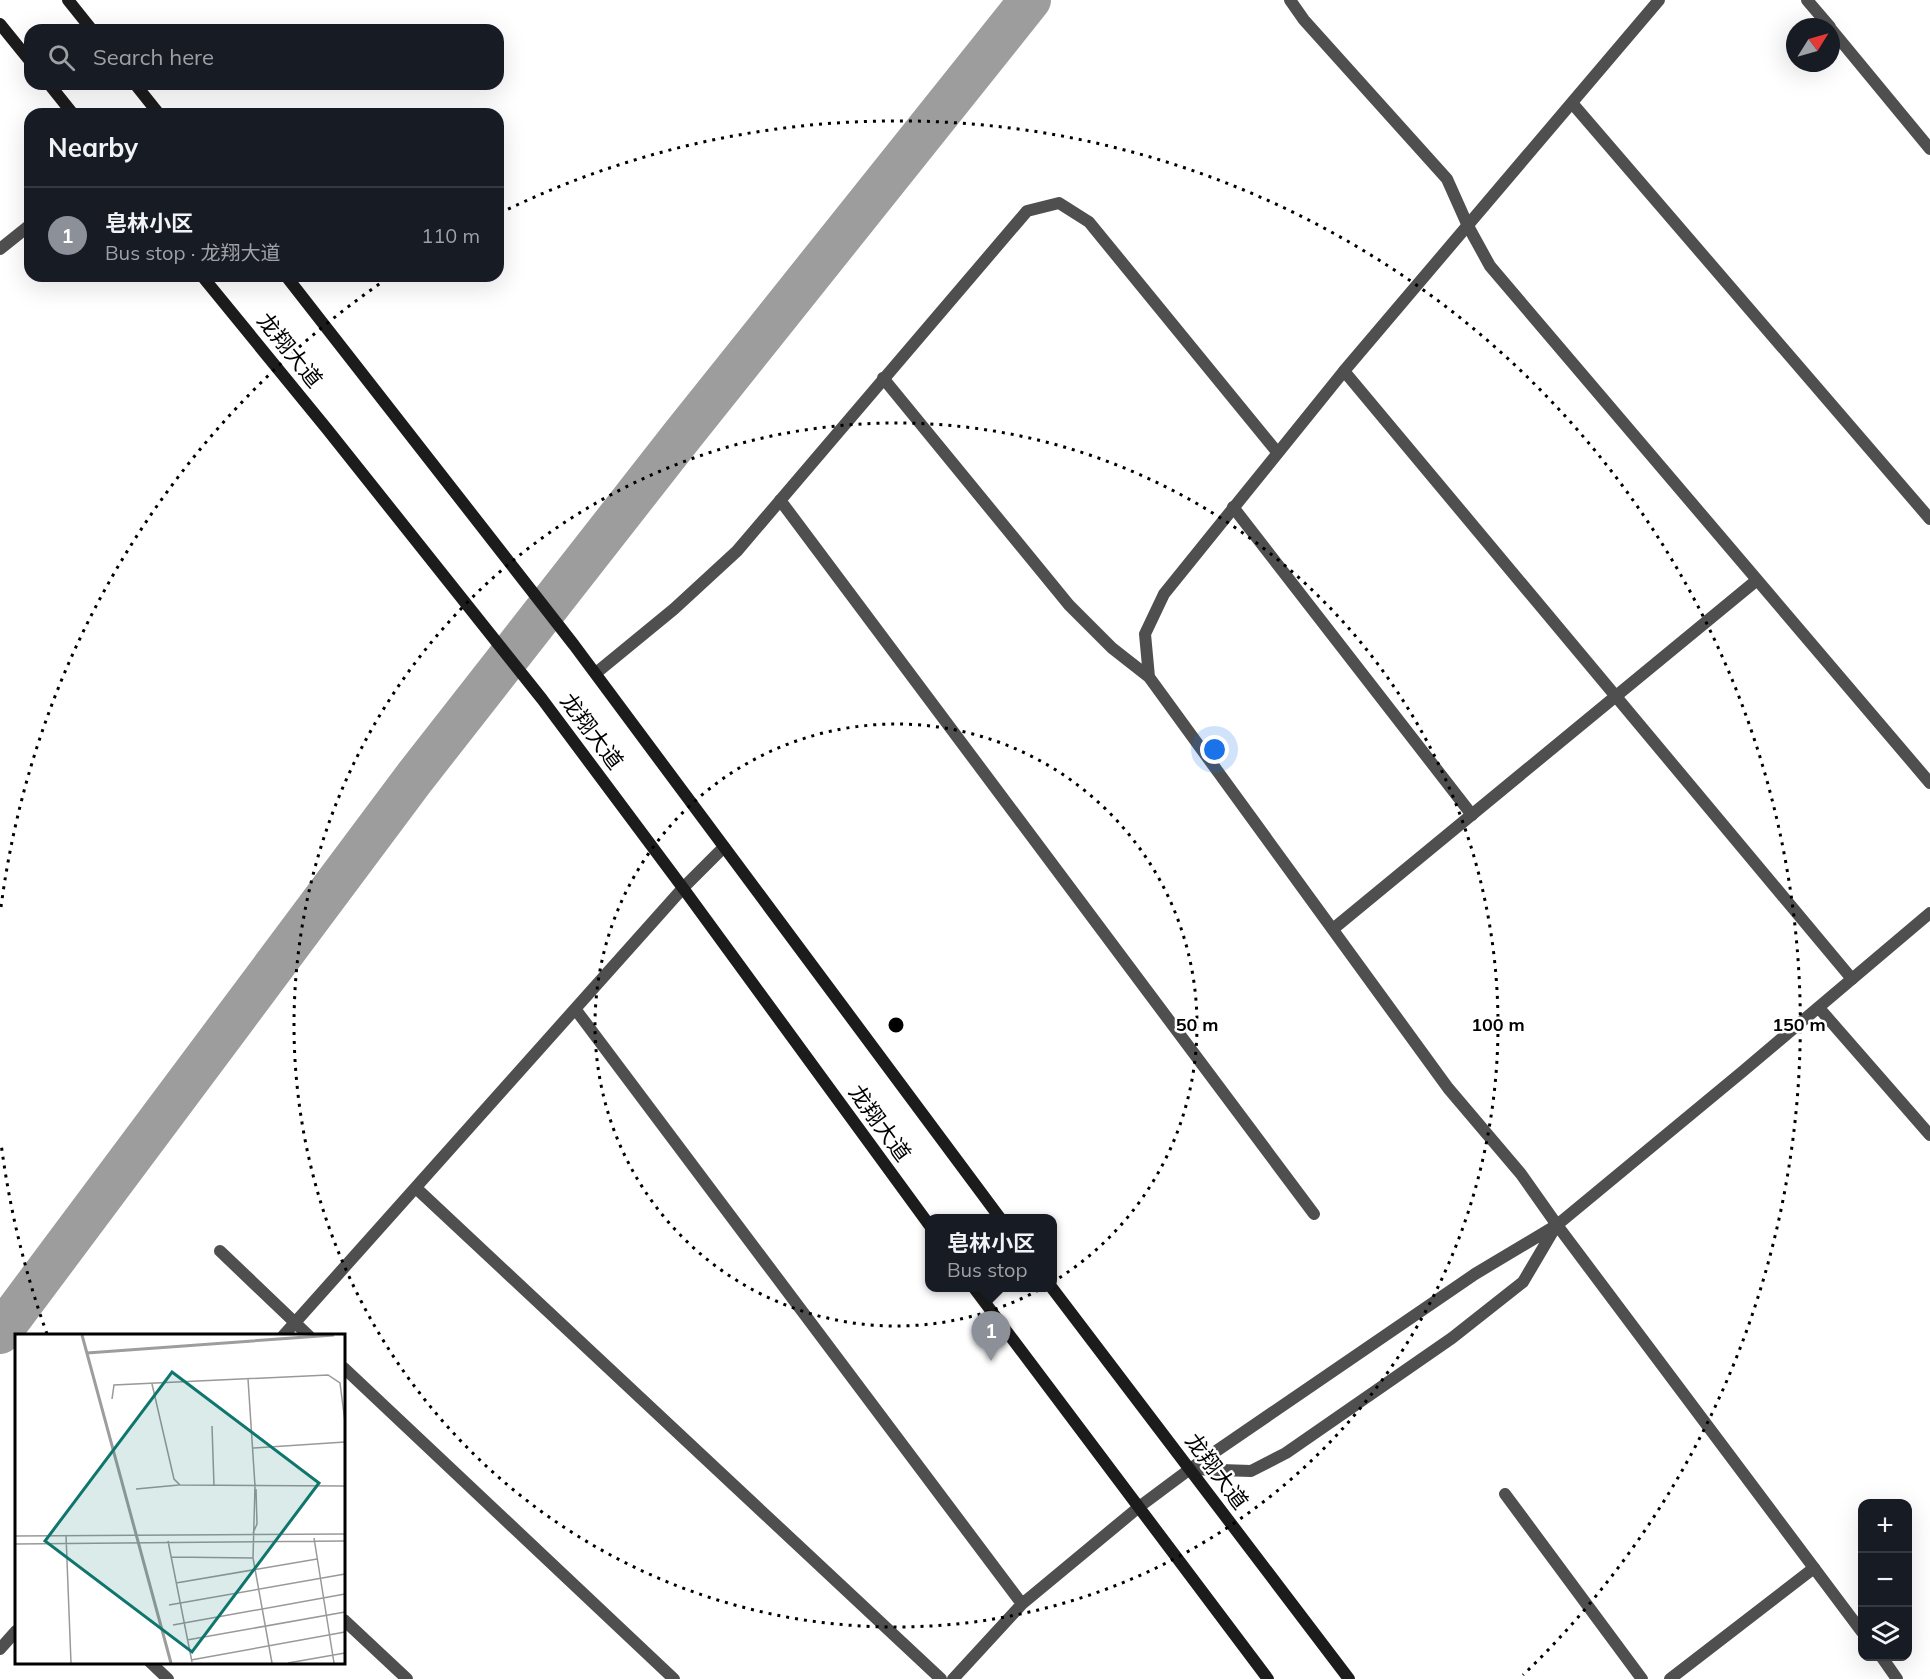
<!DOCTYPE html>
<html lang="en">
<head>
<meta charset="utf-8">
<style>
  :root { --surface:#171b24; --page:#242831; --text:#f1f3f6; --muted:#9ea1a6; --line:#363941; --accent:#8c9099 }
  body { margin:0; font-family:Mulish,"Noto Sans SC",sans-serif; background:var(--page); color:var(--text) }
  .controls { position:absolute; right:18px; bottom:18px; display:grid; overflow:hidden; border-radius:12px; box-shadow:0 6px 24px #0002 }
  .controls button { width:54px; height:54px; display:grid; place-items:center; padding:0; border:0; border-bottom:2px solid var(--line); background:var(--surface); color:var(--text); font:30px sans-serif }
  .compass { position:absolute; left:1786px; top:18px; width:54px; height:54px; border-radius:50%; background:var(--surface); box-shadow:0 6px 24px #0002; rotate:53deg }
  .you { position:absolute; left:1215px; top:750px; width:21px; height:21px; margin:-15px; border:4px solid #fff; border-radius:50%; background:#1a73e8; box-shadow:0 0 0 9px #1a73e833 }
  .badge { display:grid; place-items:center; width:39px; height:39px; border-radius:50%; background:var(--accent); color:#fff; font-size:20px; font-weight:700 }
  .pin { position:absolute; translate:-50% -50px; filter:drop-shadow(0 2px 3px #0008) }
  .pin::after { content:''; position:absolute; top:32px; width:21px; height:18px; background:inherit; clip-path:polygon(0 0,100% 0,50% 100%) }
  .popup { position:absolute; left:925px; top:1214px; width:132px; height:78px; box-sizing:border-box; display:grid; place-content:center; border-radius:12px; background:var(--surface); filter:drop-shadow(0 2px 4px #0005); font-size:20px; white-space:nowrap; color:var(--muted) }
  .popup b { font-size:22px; color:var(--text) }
  .popup::after { content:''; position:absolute; left:50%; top:100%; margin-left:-12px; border:12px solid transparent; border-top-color:var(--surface) }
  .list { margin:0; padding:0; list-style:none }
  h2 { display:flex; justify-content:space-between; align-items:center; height:78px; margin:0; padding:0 24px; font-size:26px }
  h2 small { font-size:20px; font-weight:400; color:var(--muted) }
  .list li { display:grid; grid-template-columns:39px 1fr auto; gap:18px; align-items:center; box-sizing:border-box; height:96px; padding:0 24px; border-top:2px solid var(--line) }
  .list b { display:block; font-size:22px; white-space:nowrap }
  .list p { margin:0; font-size:20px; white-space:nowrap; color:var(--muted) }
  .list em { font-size:20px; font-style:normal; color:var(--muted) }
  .icon { flex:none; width:33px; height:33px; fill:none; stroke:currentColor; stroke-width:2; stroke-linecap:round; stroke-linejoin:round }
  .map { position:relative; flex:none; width:1930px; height:1679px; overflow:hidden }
  .search { position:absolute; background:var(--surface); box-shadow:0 6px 24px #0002; left:24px; top:24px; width:480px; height:66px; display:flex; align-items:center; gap:15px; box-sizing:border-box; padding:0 21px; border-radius:18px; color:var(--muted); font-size:22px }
  .panel { position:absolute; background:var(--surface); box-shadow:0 6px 24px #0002; left:24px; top:108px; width:480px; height:174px; border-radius:18px }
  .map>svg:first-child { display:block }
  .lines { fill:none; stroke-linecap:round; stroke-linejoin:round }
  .canal { stroke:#9d9d9d; stroke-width:42 }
  .service { stroke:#4f4f4f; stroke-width:12 }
  .minor { stroke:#4f4f4f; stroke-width:12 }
  .secondary { stroke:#1c1c1c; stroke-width:12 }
  .ring { fill:none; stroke:#000; stroke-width:3; stroke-dasharray:3 6 }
  .labels { text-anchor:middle; stroke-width:5; stroke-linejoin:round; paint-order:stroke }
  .street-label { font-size:22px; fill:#000; stroke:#fff }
  .inset-river { fill:none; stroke:#9d9d9d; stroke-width:3 }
  .inset-road { fill:none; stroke:#999; stroke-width:1.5 }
  .view { fill:#0f766e; fill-opacity:0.15; stroke:#0f766e; stroke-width:3 }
  .inset-edge { fill:none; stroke:#000; stroke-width:3 }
  .centre { fill:#000; stroke:#fff; stroke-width:3 }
  .ring-label { font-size:18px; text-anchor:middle; font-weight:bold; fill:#000; stroke:#fff; stroke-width:5; stroke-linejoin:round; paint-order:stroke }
</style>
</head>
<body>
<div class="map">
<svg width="1930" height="1679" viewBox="0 0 1930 1679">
  <rect width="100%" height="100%" fill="#fff"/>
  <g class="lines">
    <path class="canal" d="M0 1333 415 777 681 437 1030 0"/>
    <path class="service" d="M1290 0 1304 20 1447 179 1468 226 1490 266 1930 783
      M1572 103 1930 519
      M1344 371 1852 979
      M780 500 1314 1214
      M1233 507 1472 815
      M596 673 674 609 737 551 1027 211 1059 203 1089 222 1277 452
      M1505 1494 1642 1679
      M1670 1679 1814 1568"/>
    <path class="minor" d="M1659 0 1344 371 1164 594 1145 634 1149 677 1448 1088 1521 1174 1557 1225 1862 1632
      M1807 0 1830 27
      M1831 29 1930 149
      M0 249 30 225
      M883 378 1069 605 1112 648 1149 677
      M1333 929 1757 580
      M1819 1008 1930 1135
      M576 1010 1022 1604
      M416 1188 941 1679
      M220 1251 309 1336
      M283 1336 683 888 724 847
      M344 1368 674 1679
      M1190 1469 1251 1471 1286 1453 1452 1338 1523 1282 1556 1226
      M344 1620 407 1679
      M0 1649 16 1631
      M1881 1656 1897 1679
      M150 1662 168 1679
      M953 1679 1022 1604 1139 1507 1190 1469 1475 1274 1557 1225 1742 1072 1930 913"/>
    <path class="secondary" d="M68 0 92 30
      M0 24 30 61
      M49 84 73 114
      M135 84 159 114
      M202 276 327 429 542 699 683 888 930 1226
      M286 276 574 645 1000 1218
      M974 1288 1268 1679
      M1052 1288 1349 1679"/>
  </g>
  <g class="ring">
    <circle cx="896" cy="1025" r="301"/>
    <circle cx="896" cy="1025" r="602"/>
    <path d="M47 1334A903 903 0 0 1 1 1143M1 907A903 903 0 0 1 391 276M500 213A903 903 0 0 1 1523 1675"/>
  </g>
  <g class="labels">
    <g class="street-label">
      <text transform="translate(290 350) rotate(51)" y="8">龙翔大道</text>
      <text transform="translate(592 731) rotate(53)" y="8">龙翔大道</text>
      <text transform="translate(880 1123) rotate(54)" y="8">龙翔大道</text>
      <text transform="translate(1217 1471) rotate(53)" y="8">龙翔大道</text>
    </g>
  </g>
  <g transform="translate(15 1334)">
    <rect width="330" height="330" fill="#fff"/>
    <path class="inset-river" d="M67 1 156 329M72 19 319 1"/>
    <path class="inset-road" d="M233 45 240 152 238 224 257 329M137 50 159 145 165 151 330 152M97 65 99 51 313 41 325 49 330 88M197 92 199 152M238 114 330 108M121 155 164 151M238 199 242 190 241 155M51 201 56 329M0 202 330 200M299 204 319 329M153 207 177 328M0 210 330 207M156 223 238 224M161 249 302 225M154 271 330 240M158 291 330 260M172 306 330 278M176 326 330 298M273 329 330 319"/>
    <path class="view" d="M157 38 304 149 177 318 30 207Z"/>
    <rect width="330" height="330" class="inset-edge"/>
  </g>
  <circle cx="896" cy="1025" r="9" class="centre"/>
  <g class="ring-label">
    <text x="1197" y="1031">50 m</text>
    <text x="1498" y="1031">100 m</text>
    <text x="1799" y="1031">150 m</text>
  </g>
</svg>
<div class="controls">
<button>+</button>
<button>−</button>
<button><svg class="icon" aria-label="layers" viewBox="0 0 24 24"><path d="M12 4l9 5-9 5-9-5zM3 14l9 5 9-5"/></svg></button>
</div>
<svg class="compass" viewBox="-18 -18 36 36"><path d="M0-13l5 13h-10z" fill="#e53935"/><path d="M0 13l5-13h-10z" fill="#9ea1a6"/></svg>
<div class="you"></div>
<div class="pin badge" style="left:991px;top:1361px">1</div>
<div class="popup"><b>皂林小区</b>Bus stop</div>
<div class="search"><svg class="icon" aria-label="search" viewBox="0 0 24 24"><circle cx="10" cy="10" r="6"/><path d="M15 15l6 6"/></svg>Search here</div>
<section class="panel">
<h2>Nearby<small></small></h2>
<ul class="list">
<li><span class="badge">1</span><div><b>皂林小区</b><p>Bus stop · 龙翔大道</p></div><em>110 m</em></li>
</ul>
</section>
</div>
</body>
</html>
